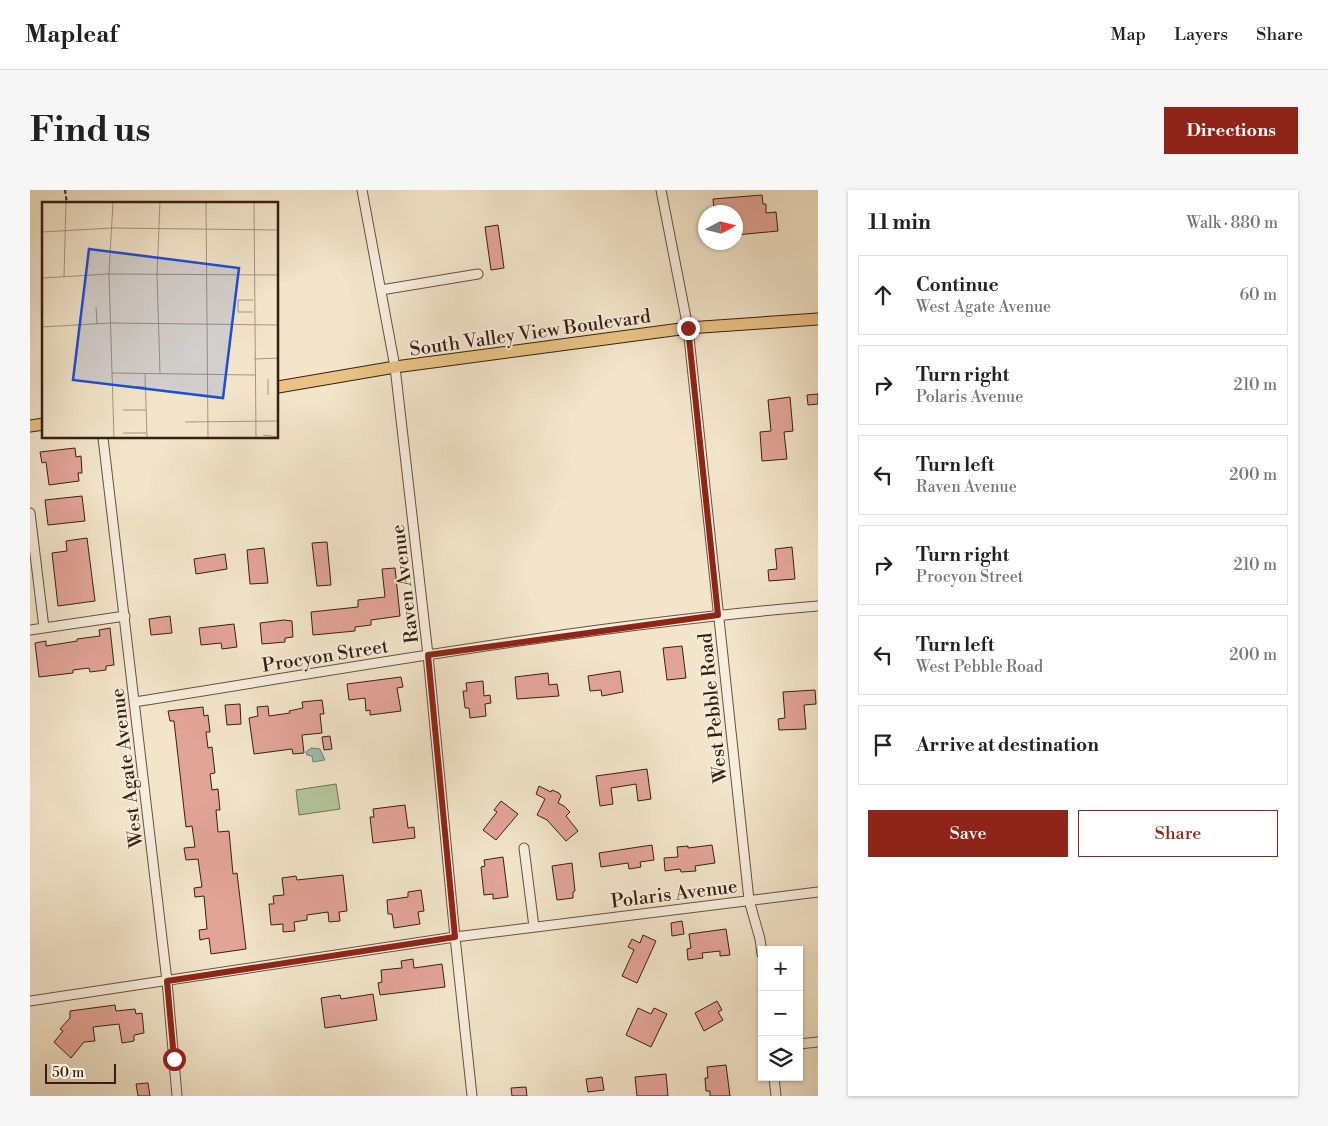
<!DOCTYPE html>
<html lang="en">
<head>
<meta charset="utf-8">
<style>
  :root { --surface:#fff; --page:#f6f6f6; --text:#222; --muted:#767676; --line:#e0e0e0; --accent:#8f2418 }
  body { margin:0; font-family:"Libre Bodoni",serif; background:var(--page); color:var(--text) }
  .controls { position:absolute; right:15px; bottom:15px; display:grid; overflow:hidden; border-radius:0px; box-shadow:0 1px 4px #0004 }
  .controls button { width:45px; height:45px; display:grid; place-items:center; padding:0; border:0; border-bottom:1px solid var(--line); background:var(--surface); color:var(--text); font:25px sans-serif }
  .compass { position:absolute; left:668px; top:15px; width:45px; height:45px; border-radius:50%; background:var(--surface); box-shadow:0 1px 4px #0004; rotate:83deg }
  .scale { position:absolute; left:15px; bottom:12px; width:71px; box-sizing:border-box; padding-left:5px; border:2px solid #3a1e10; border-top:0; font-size:14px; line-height:18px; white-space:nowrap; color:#3a1e10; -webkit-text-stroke:4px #f7eedd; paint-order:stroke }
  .stop { position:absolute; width:15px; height:15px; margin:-11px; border:4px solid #8f2418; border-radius:50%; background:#fff }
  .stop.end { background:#8f2418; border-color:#fff; box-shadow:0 1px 5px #0008 }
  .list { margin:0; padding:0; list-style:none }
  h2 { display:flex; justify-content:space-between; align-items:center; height:65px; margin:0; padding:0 20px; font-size:21px }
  h2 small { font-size:16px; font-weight:400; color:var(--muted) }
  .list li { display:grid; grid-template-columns:32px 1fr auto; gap:15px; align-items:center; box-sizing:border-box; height:80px; margin:0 10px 10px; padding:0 10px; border:1px solid var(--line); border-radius:0px }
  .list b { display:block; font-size:19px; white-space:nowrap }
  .list p { margin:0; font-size:16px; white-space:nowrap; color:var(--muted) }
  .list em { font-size:16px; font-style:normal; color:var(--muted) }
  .actions { display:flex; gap:10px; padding:15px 20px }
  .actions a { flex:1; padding:11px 0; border:1px solid var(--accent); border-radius:0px; text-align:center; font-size:18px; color:var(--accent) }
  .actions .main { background:var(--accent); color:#fff }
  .icon { flex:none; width:28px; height:28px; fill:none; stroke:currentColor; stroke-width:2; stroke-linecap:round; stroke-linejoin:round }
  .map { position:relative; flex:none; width:788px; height:906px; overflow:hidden; border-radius:0px }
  header { display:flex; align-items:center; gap:30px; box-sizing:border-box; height:70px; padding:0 25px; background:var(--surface); border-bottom:1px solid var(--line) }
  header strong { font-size:24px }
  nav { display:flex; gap:28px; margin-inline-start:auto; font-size:18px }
  .intro { display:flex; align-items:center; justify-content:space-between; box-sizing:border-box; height:120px; padding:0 30px }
  h1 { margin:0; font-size:35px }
  .button { padding:12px 22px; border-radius:0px; background:var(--accent); color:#fff; font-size:18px; font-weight:700 }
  main { display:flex; gap:30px; padding:0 30px }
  aside { flex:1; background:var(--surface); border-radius:0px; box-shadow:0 1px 4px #0004 }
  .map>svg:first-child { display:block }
  .green { fill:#b4c69b; stroke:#777256 }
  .water { fill:#9cbfb3; stroke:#757f72 }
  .building { fill:#e3a498; stroke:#3a1e10 }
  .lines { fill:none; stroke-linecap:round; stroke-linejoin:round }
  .minor-casing { stroke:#68503e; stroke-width:11 }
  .major-casing { stroke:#3a1e10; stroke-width:13 }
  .path { stroke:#3a1e10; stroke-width:2; stroke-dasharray:4 2.5; stroke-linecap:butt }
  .minor { stroke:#f7eedd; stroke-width:9 }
  .major { stroke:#e9c285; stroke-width:11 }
  .route { stroke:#8f2418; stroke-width:6 }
  .labels { text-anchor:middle; stroke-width:4; stroke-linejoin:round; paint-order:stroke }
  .street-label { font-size:19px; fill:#3a1e10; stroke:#f7eedd }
  .inset-road { fill:none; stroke:#a89580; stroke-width:1 }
  .view { fill:#1d4ed8; fill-opacity:0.15; stroke:#1d4ed8; stroke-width:2.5 }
  .inset-edge { fill:none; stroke:#3a1e10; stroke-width:2.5 }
</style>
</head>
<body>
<header>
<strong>Mapleaf</strong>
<nav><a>Map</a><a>Layers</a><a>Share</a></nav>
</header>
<div class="intro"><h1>Find us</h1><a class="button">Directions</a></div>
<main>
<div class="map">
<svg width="788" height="906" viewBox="0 0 788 906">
  <rect width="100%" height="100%" fill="#f2e5ca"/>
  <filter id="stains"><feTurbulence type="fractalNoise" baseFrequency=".004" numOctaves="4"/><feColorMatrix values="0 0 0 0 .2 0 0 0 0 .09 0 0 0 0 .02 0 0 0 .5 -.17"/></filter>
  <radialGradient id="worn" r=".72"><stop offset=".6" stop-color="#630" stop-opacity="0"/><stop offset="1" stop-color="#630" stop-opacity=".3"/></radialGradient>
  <path class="green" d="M306 594 310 619 269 625 266 600Z"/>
  <path class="water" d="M281 558 290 559 295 570 283 572 282 566 277 565 276 562Z"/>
  <path class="building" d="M732 5 733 14H736V23L746 22 748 41 706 45V22H690L689 17 684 18 683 9Z
    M468 35 474 78 461 80 455 37Z
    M788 204V214L778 215 777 205Z
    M760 207 763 241 754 242 757 269 732 271 730 242 741 241 738 210Z
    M45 258 46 267 51 266 52 283H48L49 291 19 295 16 272 12 273 10 262Z
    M52 306 55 331 18 335 15 310Z
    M57 348 65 411 28 416 22 363 37 361 36 351Z
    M297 352 301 395 287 396 282 353Z
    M762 357 765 389 739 391 738 380 747 379 745 359Z
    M234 358 238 393 220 394 217 360Z
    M195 364 197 379 166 384 164 369Z
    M365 378 370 426 341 430V435L325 437V441L283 445 281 422 328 417V410L355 407 352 379Z
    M140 426 142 443 121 445 119 429Z
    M254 430 262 431 263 447 255 448V452L232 454 230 433Z
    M204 434 207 457 192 459 191 453 171 455 169 438Z
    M80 438 84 475 76 476V480L60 482 59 478 43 480V483L9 487 5 453 16 451V456L47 451V449L70 446 69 440Z
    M652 456 656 488 637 490 633 458Z
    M590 481 593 502 572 506 571 500 560 501 558 486Z
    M518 483 519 495 527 494 529 506 487 509 485 487Z
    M371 487 373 497 367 498 371 521 340 525V520L336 521 335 508 319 510 317 494Z
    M453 491 454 506 460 505 461 513 455 514 456 526 440 528 439 518H435L433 501H437L436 493Z
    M785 500 786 514 774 515 776 539 749 540 748 529 755 528 753 502Z
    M292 510 294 524H290L292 543 272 545 274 563 263 564 262 559 224 564 219 528 228 526 227 517 238 516 239 526 260 523 259 521 273 518 272 512Z
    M210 514 211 534 197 535 195 515Z
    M173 517 174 526 178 525 180 542H176L178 558 182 557 185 583 180 584 182 600 188 599 190 620H186L188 642 199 641 203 684 207 683 216 759 181 764 179 748 170 750 169 740 177 739 174 706 165 707 164 698 172 697 168 669 156 670 154 658 165 657 162 636 156 637 144 531H140L138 521Z
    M300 546 302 559 294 560 292 547Z
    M617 579 621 609 608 611 606 594 581 598 583 614 570 616 566 586Z
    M509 596 521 602 522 600 529 603 531 606 528 613 534 616 540 622 536 626 548 641 536 651 517 630 507 625 515 609 506 604Z
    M471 611 488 624 466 650 453 640 467 622 464 620Z
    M375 615 378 638 384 637 385 648 343 653 340 627H344L343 619Z
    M622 655 624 670 610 672 611 677 599 679 598 673 571 677 569 663Z
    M682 655 685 673 665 676 666 681 651 682 650 679 635 681 634 668 648 667 647 657 658 656V658Z
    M473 667 478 707 463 709V704L454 705 451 677 455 676 454 670Z
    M542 673 545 701 543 702V708L527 710 522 676Z
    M313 685 317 721 309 722 310 731 299 732 298 722 277 725V730L264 732 265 741 253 742V734L241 735 239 714H244L243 706 254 705 252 688 266 686 267 690Z
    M391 700 394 721 388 722 390 734 364 738 362 724H358L357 710 378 707V702Z
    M652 731 654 744 642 746 641 733Z
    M696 739 700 765 690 766V761L672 763 673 768 658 770 657 759 661 758 659 744Z
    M613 745 626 751 607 793 592 786 604 760 598 757 602 749 610 753Z
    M383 769 384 778 412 774 415 797 350 805 348 793 352 792 351 780 372 778 371 771Z
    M343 804 347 830 295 838 291 808 310 805 311 809Z
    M687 811 692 820 688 822 693 830 674 841 665 823Z
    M85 815 86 821 105 819 106 824 112 823 114 843 104 845V851L92 853 89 834 63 837 65 851 54 852 41 868 24 852 33 841 30 839 40 828V821Z
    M608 818 621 824 624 818 637 824 621 857 596 845Z
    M696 875 700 906H680V901H676L675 888H678L677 877Z
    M636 884 638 906H607L605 887Z
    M572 887 574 900 558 902 556 889Z
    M118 893 120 906H108L106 894Z
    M496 897 497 906H482L481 898Z"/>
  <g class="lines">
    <g class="minor-casing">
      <path id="minor" d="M332 0 365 177 398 465 425 747 442 906
        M631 0 658 138 719 710 730 749 732 764
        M351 100 448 84
        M73 248 137 791 147 906
        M0 323 14 438
        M0 440 95 426
        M104 512C331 476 559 435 788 416
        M494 658 504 737
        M0 811 425 747 788 702
        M769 854 788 852
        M744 887 746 906"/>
    </g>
    <g class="major-casing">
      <path id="major" d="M248 197 365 177 658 138 788 129
        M0 236 14 234"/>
    </g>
    <path class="path" d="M35 0 37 14"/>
    <use href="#minor" class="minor"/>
    <use href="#major" class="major"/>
  </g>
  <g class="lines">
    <path class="route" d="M144 869 137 791 425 747 398 465 688 425 658 138"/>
  </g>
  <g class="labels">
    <g class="street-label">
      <text transform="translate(500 142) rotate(-8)" y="7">South Valley View Boulevard</text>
      <text transform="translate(374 394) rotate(-97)" y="7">Raven Avenue</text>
      <text transform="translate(295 465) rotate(-9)" y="7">Procyon Street</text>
      <text transform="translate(682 518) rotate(-96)" y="7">West Pebble Road</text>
      <text transform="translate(96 578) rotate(-97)" y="7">West Agate Avenue</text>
      <text transform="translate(644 703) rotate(-7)" y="7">Polaris Avenue</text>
    </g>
  </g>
  <g transform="translate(12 12)">
    <rect width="236" height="236" fill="#f2e5ca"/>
    <path class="inset-road" d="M71 0 67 72 72 236M164 0 166 236M212 0 214 236M0 30 70 26 237 28M22 75 24 0M0 76 67 72 237 73M211 98H196V110H211M54 105 55 122M0 125 68 121 237 123M212 157 237 156M70 171 213 173M103 171 105 236M118 171 115 73 118 0M226 177V193M81 184 104 185M81 208H104M143 220 237 219M81 231H105M221 233 237 235"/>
    <path class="view" d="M47 47 197 66 181 196 31 178Z"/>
    <rect width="236" height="236" class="inset-edge"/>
  </g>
  <rect width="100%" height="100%" filter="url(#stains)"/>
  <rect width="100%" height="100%" fill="url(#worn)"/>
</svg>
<div class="controls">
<button>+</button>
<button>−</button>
<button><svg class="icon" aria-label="layers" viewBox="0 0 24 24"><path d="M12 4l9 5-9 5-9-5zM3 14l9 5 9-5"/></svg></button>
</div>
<svg class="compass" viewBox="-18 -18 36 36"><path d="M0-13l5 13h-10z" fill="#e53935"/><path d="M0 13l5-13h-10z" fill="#767676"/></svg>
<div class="scale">50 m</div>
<div class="stop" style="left:144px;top:869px"></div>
<div class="stop end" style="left:658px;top:138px"></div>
</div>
<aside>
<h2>11 min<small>Walk · 880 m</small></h2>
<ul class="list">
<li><svg class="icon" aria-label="ahead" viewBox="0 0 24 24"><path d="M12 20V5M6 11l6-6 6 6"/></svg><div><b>Continue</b><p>West Agate Avenue</p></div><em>60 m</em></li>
<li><svg class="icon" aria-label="right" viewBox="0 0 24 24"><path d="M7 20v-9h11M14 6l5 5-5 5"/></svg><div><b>Turn right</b><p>Polaris Avenue</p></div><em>210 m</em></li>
<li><svg class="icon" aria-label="left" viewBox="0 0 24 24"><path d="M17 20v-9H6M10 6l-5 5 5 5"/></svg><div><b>Turn left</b><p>Raven Avenue</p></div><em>200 m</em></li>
<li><svg class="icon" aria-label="right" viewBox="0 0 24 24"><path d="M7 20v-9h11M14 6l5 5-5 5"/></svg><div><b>Turn right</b><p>Procyon Street</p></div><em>210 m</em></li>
<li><svg class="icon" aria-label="left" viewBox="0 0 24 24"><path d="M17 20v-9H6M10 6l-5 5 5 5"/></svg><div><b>Turn left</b><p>West Pebble Road</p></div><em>200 m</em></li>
<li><svg class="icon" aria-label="arrive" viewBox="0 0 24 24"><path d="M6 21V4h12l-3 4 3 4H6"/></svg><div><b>Arrive at destination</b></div></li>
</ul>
<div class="actions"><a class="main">Save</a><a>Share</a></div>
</aside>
</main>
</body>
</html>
